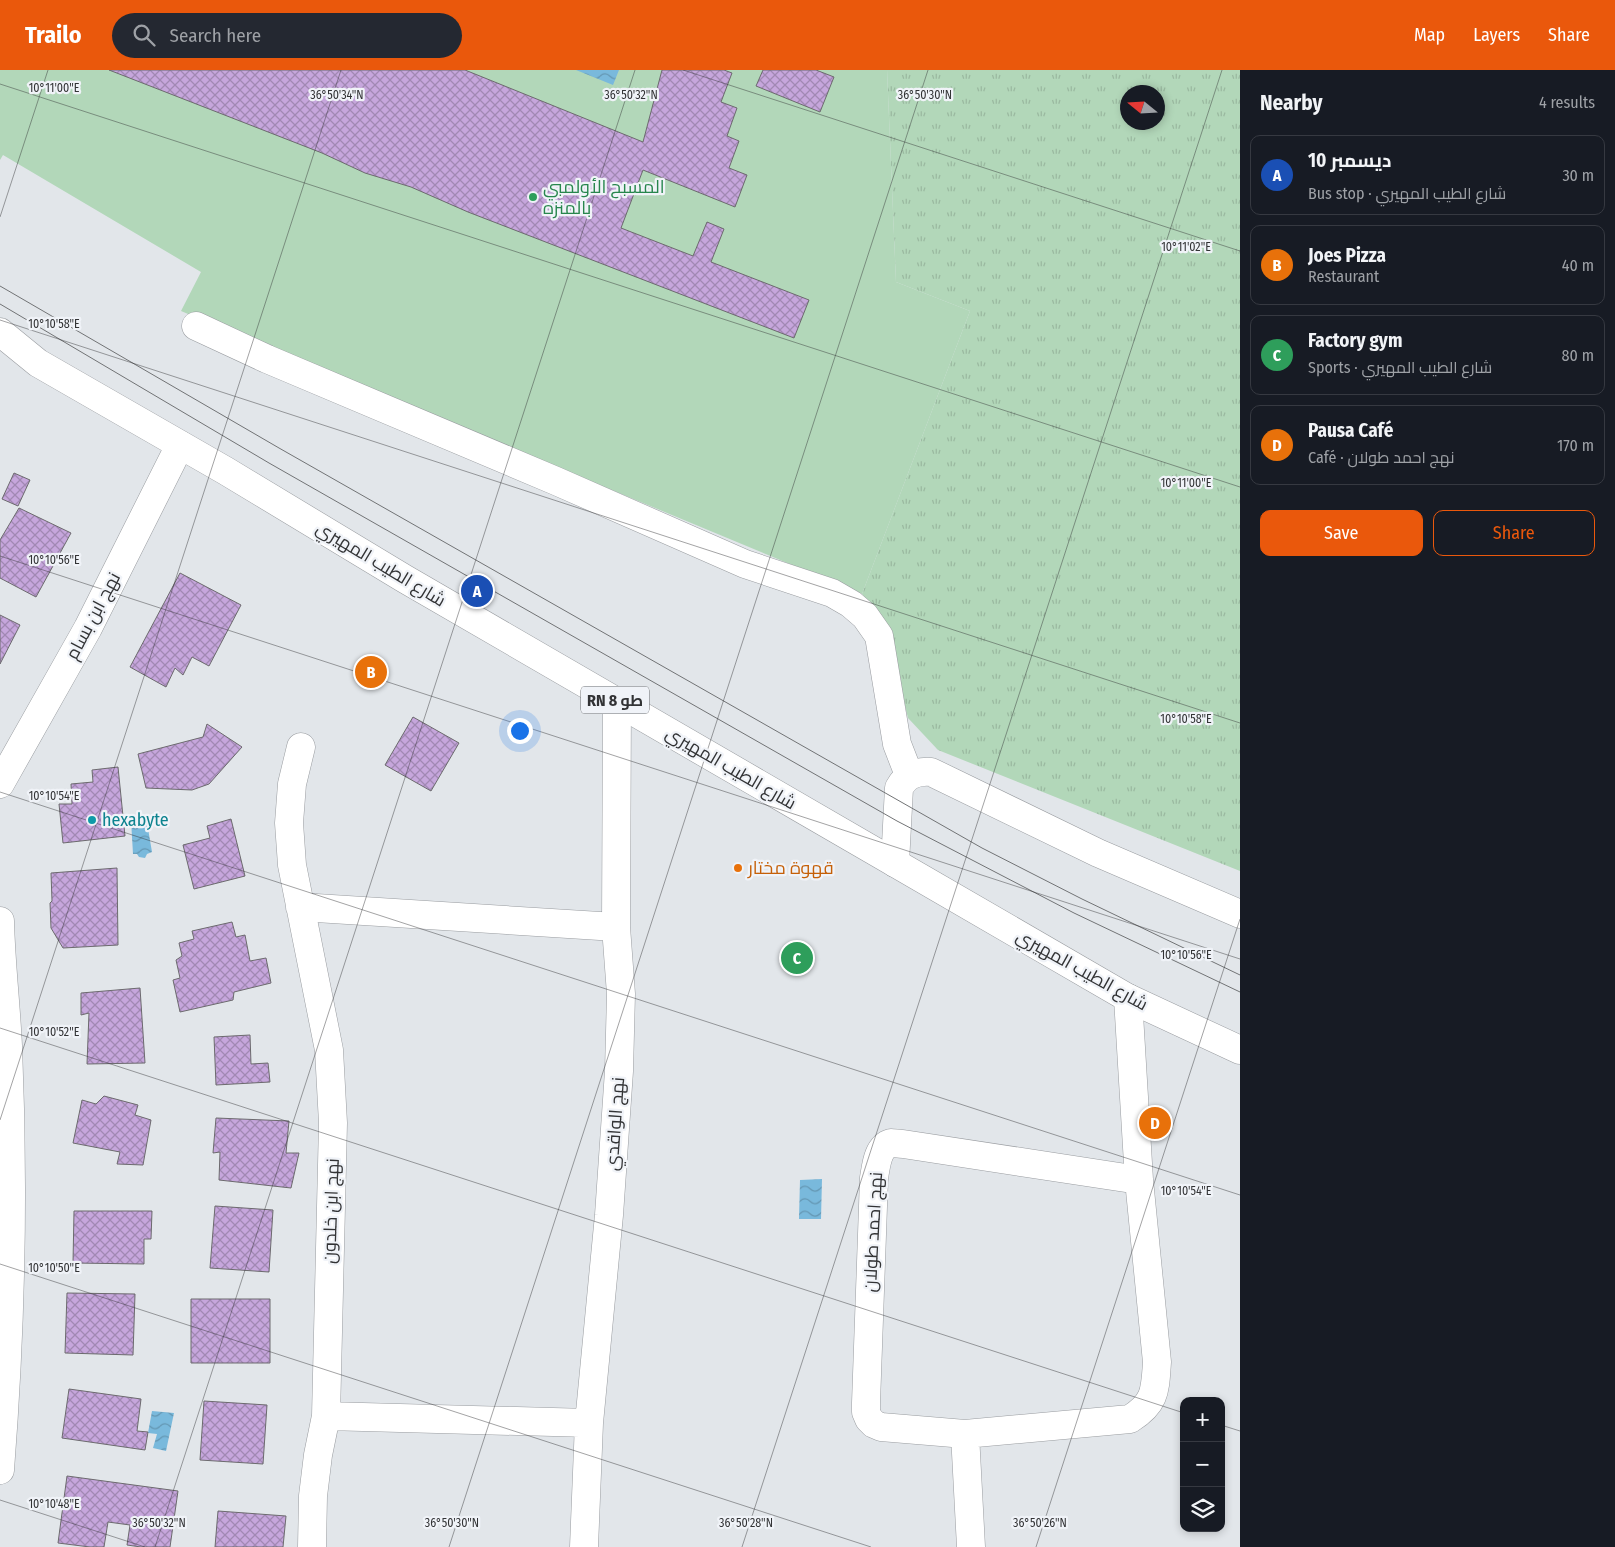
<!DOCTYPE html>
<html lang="en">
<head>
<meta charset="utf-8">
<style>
  :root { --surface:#171b24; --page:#242831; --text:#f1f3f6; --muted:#9ea1a6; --line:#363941; --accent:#ea580c }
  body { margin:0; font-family:"Fira Sans Condensed",Cairo,sans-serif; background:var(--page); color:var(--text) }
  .controls { position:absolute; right:15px; bottom:15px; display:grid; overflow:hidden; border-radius:10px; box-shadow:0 2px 8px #0003 }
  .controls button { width:45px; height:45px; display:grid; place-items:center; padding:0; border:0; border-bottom:1px solid var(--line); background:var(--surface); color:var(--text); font:25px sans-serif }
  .compass { position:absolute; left:1120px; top:15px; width:45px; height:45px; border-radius:50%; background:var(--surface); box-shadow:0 2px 8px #0003; rotate:288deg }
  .you { position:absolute; left:519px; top:660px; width:18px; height:18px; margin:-12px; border:4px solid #fff; border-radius:50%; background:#1a73e8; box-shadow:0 0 0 8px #1a73e833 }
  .badge { display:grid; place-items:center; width:32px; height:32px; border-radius:50%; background:var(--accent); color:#fff; font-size:16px; font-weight:700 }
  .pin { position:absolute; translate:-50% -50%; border:2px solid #fff; box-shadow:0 1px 5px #0006 }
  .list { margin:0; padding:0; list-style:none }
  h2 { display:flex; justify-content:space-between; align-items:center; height:65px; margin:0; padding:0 20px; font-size:21px }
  h2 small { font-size:16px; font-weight:400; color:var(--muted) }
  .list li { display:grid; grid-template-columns:32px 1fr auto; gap:15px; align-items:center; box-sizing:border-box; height:80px; margin:0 10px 10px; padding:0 10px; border:1px solid var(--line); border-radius:10px }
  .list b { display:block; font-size:19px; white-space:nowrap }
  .list p { margin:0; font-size:16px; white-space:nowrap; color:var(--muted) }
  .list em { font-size:16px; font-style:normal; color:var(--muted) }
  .actions { display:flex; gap:10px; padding:15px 20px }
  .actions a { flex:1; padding:11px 0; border:1px solid var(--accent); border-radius:10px; text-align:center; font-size:18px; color:var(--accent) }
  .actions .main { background:var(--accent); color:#fff }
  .icon { flex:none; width:28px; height:28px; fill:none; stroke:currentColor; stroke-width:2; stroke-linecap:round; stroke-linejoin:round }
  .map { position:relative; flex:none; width:1240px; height:1477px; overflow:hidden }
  header { display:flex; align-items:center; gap:30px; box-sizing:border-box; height:70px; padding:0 25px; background:var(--accent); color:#fff }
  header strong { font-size:24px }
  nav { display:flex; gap:28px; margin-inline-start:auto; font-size:18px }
  .search { width:350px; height:45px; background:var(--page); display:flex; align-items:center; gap:12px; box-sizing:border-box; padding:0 18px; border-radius:28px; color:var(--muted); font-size:19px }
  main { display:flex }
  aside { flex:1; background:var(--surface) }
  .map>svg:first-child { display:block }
  .grass { fill:url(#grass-tufts); fill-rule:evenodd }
  .park { fill:#b2d7b9 }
  .water { fill:url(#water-waves) }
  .building { fill:url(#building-cross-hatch); stroke:#6c6a6e }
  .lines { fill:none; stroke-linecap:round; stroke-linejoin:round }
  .minor-casing { stroke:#999ca0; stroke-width:29 }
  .major-casing { stroke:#999ca0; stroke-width:29 }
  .minor { stroke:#fff; stroke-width:28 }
  .major { stroke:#fff; stroke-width:28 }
  .tram { stroke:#717375; stroke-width:1 }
  .ticks { fill:none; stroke:#323335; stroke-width:1; stroke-opacity:0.45 }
  .leisure-dot { fill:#2e9e5b; stroke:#f0f3f8; stroke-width:2 }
  .culture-dot { fill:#0f9aa8; stroke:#f0f3f8; stroke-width:2 }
  .food-dot { fill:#e8710a; stroke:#f0f3f8; stroke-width:2 }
  .labels { text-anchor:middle; stroke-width:4.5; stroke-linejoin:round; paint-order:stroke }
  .shield { fill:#f0f3f8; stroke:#6b6d70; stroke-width:1 }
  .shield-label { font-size:16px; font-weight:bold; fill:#323335 }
  .leisure-label { font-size:18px; fill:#27864d; stroke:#f0f3f8; text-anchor:start }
  .street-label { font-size:18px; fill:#323335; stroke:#f0f3f8 }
  .culture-label { font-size:18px; fill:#0d838f; stroke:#f0f3f8; text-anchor:start }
  .food-label { font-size:18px; fill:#c56008; stroke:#f0f3f8; text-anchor:start }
  .ticks-label { font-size:12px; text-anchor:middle; fill:#323335; stroke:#f0f3f8; stroke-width:4.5; stroke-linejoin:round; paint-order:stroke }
</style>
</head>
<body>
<header>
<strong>Trailo</strong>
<div class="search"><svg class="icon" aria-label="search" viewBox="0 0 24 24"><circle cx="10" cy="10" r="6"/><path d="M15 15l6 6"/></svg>Search here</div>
<nav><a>Map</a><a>Layers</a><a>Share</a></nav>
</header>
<main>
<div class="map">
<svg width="1240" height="1477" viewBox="0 0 1240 1477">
  <defs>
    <pattern id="grass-tufts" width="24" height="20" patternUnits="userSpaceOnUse" patternTransform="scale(1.25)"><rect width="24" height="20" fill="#b2d7b9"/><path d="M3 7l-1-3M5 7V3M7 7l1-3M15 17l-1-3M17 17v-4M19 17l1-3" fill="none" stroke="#9ab9a0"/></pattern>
    <pattern id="water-waves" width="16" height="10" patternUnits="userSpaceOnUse" patternTransform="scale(1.25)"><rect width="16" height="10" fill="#79b9dc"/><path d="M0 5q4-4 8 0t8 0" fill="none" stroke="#6497b3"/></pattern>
    <pattern id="building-cross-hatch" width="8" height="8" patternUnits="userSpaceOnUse" patternTransform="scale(1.25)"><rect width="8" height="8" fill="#c6a6dc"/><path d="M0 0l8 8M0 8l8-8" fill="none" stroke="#a188b3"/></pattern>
  </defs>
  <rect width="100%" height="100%" fill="#e2e6ea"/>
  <path class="grass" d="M887 0H1240V801L938 680 908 648 884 552 862 524 970 241 896 212ZM1128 22H1158V52H1128Z"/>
  <path class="park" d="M0 0H887L896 212 970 241 862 524 181 241 201 202 3 85 0 90Z"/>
  <path class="water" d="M576 0H619L613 15Z
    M146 747 152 782 147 784 145 788 139 787 137 784H133L131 750Z
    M822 1109 821 1149H799L800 1110Z
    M152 1341 174 1343 166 1381 153 1378 157 1364 148 1363Z"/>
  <path class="building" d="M109 0H465L643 72 662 0H724L732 3 721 32 737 38 727 66 739 71 729 98 747 105 735 137 643 100 621 158 693 186 707 152 724 159 711 192 809 230 794 268 468 142 411 117 365 103 322 83Z
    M763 0H816L834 7 820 42 756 16Z
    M14 403 30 410 18 436 2 429Z
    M19 438 71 463 36 527 0 508V470Z
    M180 503 241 535 209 596 192 587 183 605 175 598 166 617 130 597Z
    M0 545 20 555 0 594Z
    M413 647 459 673 431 721 385 695Z
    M207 654 242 677 209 714 192 720 146 718 138 684 203 667Z
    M118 697 125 766 63 773 59 734H72L71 714 93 712 92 700Z
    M231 749 245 806 194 819 183 775 210 768 207 756Z
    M117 798 118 875 63 878 51 858 50 833 52 831 51 803Z
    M232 852 236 867 245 865 250 891 266 888 271 913 234 922 233 930 180 942 173 910 180 908 176 890 182 886 179 873 194 869 192 861Z
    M140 918 145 993 87 994 89 943 81 945V923Z
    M250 965 251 994 268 993 270 1012 216 1015 214 967Z
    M104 1026 138 1035 135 1045 151 1050 143 1095 117 1094 120 1082 73 1073 82 1030 96 1034Z
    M216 1048 289 1051 286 1083H299L291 1118 219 1110 220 1082 213 1083Z
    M215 1136 273 1140 269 1202 210 1198Z
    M74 1141H152L151 1169H144V1194L73 1193Z
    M67 1223 135 1224 133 1285 65 1283Z
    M191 1229H270V1293H191Z
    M69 1319 141 1329 137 1361 148 1362 145 1380 62 1368Z
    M204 1331 267 1335 263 1394 200 1390Z
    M67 1406 178 1421 170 1477H141L127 1475 130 1455 108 1452 104 1477H90L58 1473Z
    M218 1441 286 1446 283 1477H215Z"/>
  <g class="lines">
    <g class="minor-casing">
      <path id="minor" d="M196 256 267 289 556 411 745 494 832 523 851 534 865 546 879 566 897 674 909 705
        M301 677 292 714 289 753 292 795 329 980 333 1053 326 1346 589 1353
        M0 714 88 558 180 375
        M895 793 899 718C906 705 916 701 931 702L1098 783 1240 844
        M300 837 616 857
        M0 851C1 893 6 934 8 976 14 1117 11 1259 0 1400
        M1128 928 1139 1110 1157 1292C1155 1320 1156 1333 1130 1349L965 1364 881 1357 874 1354 869 1349 866 1342V1333L874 1108C876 1097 877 1077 891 1073 894 1073 899 1074 903 1074L1139 1110
        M965 1364 971 1477
        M312 1477 313 1426 318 1385 326 1346
        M584 1477 589 1353 609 1145 619 1001 621 924 616 857 617 631"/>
    </g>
    <g class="major-casing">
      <path id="major" d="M0 262 38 293 226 401 405 509 895 793 1128 928 1240 980"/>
    </g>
    <use href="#minor" class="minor"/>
    <use href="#major" class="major"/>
    <path class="tram" d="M0 216 279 378 982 778 1082 829 1240 905
      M0 234 269 393 897 751 1074 843 1240 922"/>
  </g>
  <path class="ticks" d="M683 0 1240 181M0 14 1240 417M0 147 48 0M0 250 1240 653M0 486 1240 889M0 722 1240 1125M0 958 1184 1343M0 1050 341 0M0 1194 871 1477M1221 1355 1240 1361M0 1430 145 1477M155 1477 635 0M449 1477 928 0M742 1477 1222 0M1036 1477 1240 849"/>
  <circle class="leisure-dot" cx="533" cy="127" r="5"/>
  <circle class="culture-dot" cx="92" cy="750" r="5"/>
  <circle class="food-dot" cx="738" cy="798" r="5"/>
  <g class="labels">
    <rect class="shield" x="581" y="616.5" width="68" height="27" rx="4"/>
    <g class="shield-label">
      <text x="615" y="636">RN 8 طو</text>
    </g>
    <g class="leisure-label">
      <text x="543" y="123">المسبح الأولمبي<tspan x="543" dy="21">بالمنزه</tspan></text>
    </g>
    <g class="street-label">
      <text transform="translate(381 494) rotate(31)" y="6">شارع الطيب المهيري</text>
      <text transform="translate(93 546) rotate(-62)" y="6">نهج ابن بسام</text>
      <text transform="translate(731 698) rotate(30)" y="6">شارع الطيب المهيري</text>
      <text transform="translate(1082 900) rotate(29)" y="6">شارع الطيب المهيري</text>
      <text transform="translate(615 1054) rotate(-86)" y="6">نهج الواقدي</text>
      <text transform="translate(331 1141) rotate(-88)" y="6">نهج ابن خلدون</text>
      <text transform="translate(873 1162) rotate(-87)" y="6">نهج احمد طولان</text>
    </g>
    <g class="culture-label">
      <text x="102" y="756">hexabyte</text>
    </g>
    <g class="food-label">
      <text x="748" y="804">قهوة مختار</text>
    </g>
  </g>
  <g class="ticks-label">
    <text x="54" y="22">10°11'00"E</text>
    <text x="337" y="29">36°50'34"N</text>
    <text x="631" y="29">36°50'32"N</text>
    <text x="925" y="29">36°50'30"N</text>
    <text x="1186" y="181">10°11'02"E</text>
    <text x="54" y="258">10°10'58"E</text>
    <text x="1186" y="417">10°11'00"E</text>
    <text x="54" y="494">10°10'56"E</text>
    <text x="1186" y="653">10°10'58"E</text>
    <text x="54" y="730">10°10'54"E</text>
    <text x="1186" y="889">10°10'56"E</text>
    <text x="54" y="966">10°10'52"E</text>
    <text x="1186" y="1125">10°10'54"E</text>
    <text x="54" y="1202">10°10'50"E</text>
    <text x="54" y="1438">10°10'48"E</text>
    <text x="159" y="1457">36°50'32"N</text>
    <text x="452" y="1457">36°50'30"N</text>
    <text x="746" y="1457">36°50'28"N</text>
    <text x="1040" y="1457">36°50'26"N</text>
  </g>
</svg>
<div class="controls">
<button>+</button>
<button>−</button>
<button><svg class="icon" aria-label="layers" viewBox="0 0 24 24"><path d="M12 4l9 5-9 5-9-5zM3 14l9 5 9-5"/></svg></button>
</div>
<svg class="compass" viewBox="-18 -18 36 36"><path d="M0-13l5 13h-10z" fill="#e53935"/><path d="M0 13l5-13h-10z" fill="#9ea1a6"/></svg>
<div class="you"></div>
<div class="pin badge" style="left:477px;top:521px;background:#1a4fb4">A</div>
<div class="pin badge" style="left:371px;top:602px;background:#e8710a">B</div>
<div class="pin badge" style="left:797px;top:888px;background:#2e9e5b">C</div>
<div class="pin badge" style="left:1155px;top:1053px;background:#e8710a">D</div>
</div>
<aside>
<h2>Nearby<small>4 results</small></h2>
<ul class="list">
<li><span class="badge" style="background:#1a4fb4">A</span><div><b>10 ديسمبر</b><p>Bus stop · شارع الطيب المهيري</p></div><em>30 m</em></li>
<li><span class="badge" style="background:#e8710a">B</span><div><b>Joes Pizza</b><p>Restaurant</p></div><em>40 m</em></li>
<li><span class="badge" style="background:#2e9e5b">C</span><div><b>Factory gym</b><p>Sports · شارع الطيب المهيري</p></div><em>80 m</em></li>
<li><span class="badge" style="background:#e8710a">D</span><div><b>Pausa Café</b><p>Café · نهج احمد طولان</p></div><em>170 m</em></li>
</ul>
<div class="actions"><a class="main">Save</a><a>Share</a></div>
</aside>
</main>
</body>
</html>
